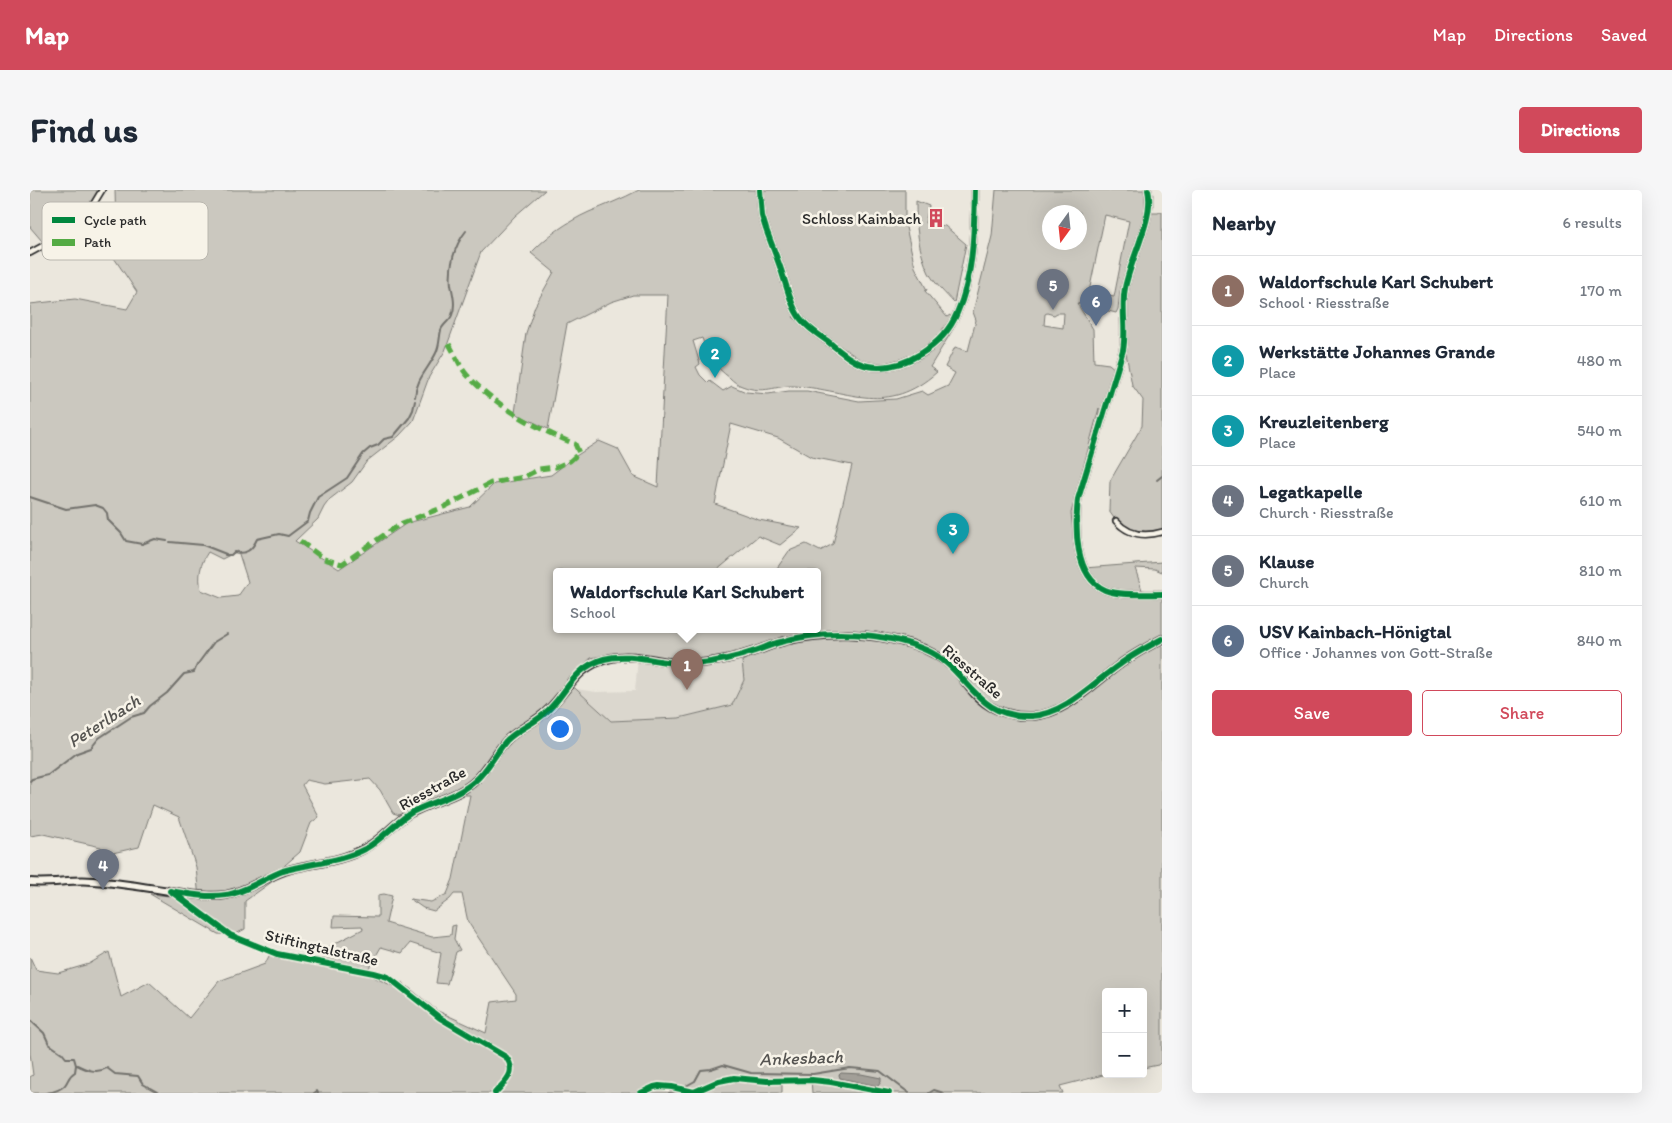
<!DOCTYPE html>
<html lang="en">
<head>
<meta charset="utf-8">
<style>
  :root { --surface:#fff; --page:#f6f6f7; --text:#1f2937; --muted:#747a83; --line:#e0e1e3; --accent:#d1495b }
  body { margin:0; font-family:Itim,sans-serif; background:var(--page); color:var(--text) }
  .controls { position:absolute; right:15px; bottom:15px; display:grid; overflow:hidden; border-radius:5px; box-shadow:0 5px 20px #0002 }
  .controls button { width:45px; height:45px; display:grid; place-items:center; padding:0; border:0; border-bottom:1px solid var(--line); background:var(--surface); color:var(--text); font:25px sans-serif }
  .compass { position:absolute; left:1012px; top:15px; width:45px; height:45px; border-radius:50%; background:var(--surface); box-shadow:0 5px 20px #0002; rotate:195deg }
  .you { position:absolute; left:529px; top:538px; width:18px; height:18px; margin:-12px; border:4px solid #fff; border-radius:50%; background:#1a73e8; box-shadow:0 0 0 8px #1a73e833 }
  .badge { display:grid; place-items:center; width:32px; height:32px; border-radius:50%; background:var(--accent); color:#fff; font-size:16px; font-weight:700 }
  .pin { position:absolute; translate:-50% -41px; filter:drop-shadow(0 1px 2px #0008) }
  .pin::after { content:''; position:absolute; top:26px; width:18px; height:15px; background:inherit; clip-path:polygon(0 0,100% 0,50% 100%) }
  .popup { position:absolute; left:523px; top:378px; width:268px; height:65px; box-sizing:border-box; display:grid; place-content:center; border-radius:5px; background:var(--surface); filter:drop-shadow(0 1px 4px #0005); font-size:16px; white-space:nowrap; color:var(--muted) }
  .popup b { font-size:19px; color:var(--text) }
  .popup::after { content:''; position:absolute; left:50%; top:100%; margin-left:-10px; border:10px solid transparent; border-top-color:var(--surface) }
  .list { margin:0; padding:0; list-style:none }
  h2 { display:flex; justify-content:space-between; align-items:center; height:65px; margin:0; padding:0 20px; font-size:21px }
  h2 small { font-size:16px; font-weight:400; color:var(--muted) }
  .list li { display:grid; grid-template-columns:32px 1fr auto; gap:15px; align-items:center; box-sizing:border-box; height:70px; padding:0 20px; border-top:1px solid var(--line) }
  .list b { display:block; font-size:19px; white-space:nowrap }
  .list p { margin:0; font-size:16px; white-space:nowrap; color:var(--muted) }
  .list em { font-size:16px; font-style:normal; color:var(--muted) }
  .actions { display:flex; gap:10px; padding:15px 20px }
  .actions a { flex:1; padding:11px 0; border:1px solid var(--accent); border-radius:5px; text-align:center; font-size:18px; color:var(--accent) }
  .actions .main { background:var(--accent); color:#fff }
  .map { position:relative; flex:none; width:1132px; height:903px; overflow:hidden; border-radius:5px }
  header { display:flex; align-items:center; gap:30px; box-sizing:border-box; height:70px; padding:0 25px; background:var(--accent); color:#fff }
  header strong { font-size:24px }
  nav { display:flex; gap:28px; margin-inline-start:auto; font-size:18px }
  .intro { display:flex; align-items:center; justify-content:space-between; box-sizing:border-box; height:120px; padding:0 30px }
  h1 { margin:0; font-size:35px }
  .button { padding:12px 22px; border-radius:5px; background:var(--accent); color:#fff; font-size:18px; font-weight:700 }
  main { display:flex; gap:30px; padding:0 30px }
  aside { flex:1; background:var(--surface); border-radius:5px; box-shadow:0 5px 20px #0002 }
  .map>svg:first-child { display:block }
  .built { fill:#dbd7ce }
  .green { fill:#cbc8bf; stroke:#7b7a75; fill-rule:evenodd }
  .water { fill:#a29f98; stroke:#72716c }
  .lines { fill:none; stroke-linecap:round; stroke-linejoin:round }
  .stream { stroke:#72716c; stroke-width:2 }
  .minor-casing { stroke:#2b2b2b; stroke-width:8 }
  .tertiary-casing { stroke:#2b2b2b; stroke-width:9 }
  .primary-casing { stroke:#2b2b2b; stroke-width:10 }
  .minor { stroke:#f7f3e8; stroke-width:4.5 }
  .tertiary { stroke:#f7f3e8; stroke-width:5 }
  .primary { stroke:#f7f3e8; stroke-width:6 }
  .quiet { stroke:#54ab44; stroke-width:5; stroke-dasharray:10 5; stroke-linecap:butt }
  .cycleway-casing { stroke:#f7f3e8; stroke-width:9 }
  .cycleway { stroke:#00873e; stroke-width:6 }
  .labels { text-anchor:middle; stroke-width:5; stroke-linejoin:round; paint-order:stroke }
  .poi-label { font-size:16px; fill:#2b2b2b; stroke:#f7f3e8; text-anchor:end }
  .street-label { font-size:16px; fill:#2b2b2b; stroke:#f7f3e8 }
  .water-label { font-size:18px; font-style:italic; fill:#555451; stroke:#f7f3e8 }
  .key { fill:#f7f3e8; stroke:#bab7af; stroke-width:1 }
  .key-label { font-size:14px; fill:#2b2b2b }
</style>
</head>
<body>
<header>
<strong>Map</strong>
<nav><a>Map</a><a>Directions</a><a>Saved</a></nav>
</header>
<div class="intro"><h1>Find us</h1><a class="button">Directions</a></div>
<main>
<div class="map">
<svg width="1132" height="903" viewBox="0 0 1132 903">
  <rect width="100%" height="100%" fill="#ebe7dd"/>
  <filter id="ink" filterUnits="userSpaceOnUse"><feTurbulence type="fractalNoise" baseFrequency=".02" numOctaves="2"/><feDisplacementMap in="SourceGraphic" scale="10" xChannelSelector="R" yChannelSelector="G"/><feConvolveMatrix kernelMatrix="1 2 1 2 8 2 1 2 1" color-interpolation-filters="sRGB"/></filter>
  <g filter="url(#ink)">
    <path class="built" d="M608 468H704L712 471 714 490 702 515 649 528 581 531 546 499 566 502 605 501Z"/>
    <path class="green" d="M0 0H69L42 46 18 58 0 37Z
      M85 0H515L485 26 451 62 415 161 399 187 383 231 369 246 337 271 322 292 300 309 294 317 288 329 265 351 309 379 377 333 440 317 464 294 521 285 546 266 569 251 588 259 603 286 628 297 638 105H603L581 112 537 134 518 239 485 223 496 143 505 116 524 82 501 63C517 46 537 32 559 22 576 15 592 9 609 0H726L731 3 732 0H875V33L885 77 897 100 895 101 917 127 920 125 921 128 909 144 891 160 873 168 855 173 834 172 795 146 767 121 763 127C775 139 787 149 801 159 828 180 844 187 878 174 888 171 897 166 905 159 912 153 918 144 925 136L900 177 907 182C856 227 822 200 765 196 745 195 735 205 712 196 708 195 703 191 700 188 683 175 679 168 672 148L663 151 670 174 666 177 670 185 678 193 680 191 693 201 702 196 716 202 738 204 759 201H777L829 211 866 209 892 201 898 205 918 196 925 183 915 177 925 157 938 161 946 130 943 122 962 46 966 0H1114L1116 20 1090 101 1088 119 1086 123 1047 113 1063 139 1064 172 1079 174 1086 180 1068 240 1069 218 1041 323 1044 354 1052 382 1054 378 1132 372V382L1125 379 1105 378 1112 400 1132 403V871L1128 875 1113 878V802H1076V884H1077L1030 896 1033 903H782L781 889 752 888V903H0V887L3 885 0 863V767L6 780 28 783 59 774 79 762 91 807 119 792 159 828 189 791 235 774 240 764 339 785 365 797 372 792 408 821 456 843 462 812 486 809V804L438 732 432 704H424L420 709 404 721 393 718 380 709 401 712 417 704 423 689 440 605H435L398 618 379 628 363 623 350 600 340 589 295 594 276 590 272 595 289 627 281 633 270 662 255 675 250 686 215 711V739L204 745 188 744 120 704 169 709 166 677 149 627 123 615 109 657 78 664 71 657 13 644 0 646V114L45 109 97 119 107 102 76 56 86 40ZM1019 22H1050V52H1019ZM1075 25 1099 31 1084 107 1059 102ZM1017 123 1024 125 1027 123H1034L1033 138 1014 135 1015 124ZM701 234 748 248 781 267 822 275 803 354 790 361 776 354 759 361 745 381H787V439H527V381H686L728 346 750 355 771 338 729 330 685 314ZM208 361 218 392 208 406 191 408 171 400C168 386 170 374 178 362L192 369ZM746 454 712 471 714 490 702 515 649 528 581 531 536 490 561 468 584 463 608 468 676 473Z
      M886 11 899 16 895 33 915 36 936 54 924 113C916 104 905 94 899 83 888 61 886 36 886 11Z
      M1132 21V342L1111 345 1086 331 1079 321 1080 291 1112 236 1113 210 1102 195 1096 163 1098 147 1095 113 1097 98 1104 74 1117 40 1120 23H1128Z
      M354 704 362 706 356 733 402 747 421 745 422 736 426 735 424 749 430 760 426 762 417 794 406 793 411 763 380 753 372 763 351 757 339 778 293 769 291 767 302 760 298 757 333 739 332 736 303 737 304 726 348 727V705Z"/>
    <path class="water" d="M811 883 831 884 851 888V892L848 896 810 888 809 885Z"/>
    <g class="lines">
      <path class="stream" d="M385 207C386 189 399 178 406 163 410 155 409 148 411 140 413 134 420 131 422 125 426 116 423 104 421 95 419 76 424 56 436 41
        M1127 290 1132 286
        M0 307 36 319 65 315 73 318 77 323 78 330 91 343 96 351 112 354 125 349 137 351
        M140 352 173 355 196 364
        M195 365H201L204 362C216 365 222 360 227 349L249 344 258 346 278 331 280 323 288 307 317 288 333 264 340 258 348 255 354 249 363 247 379 228 383 220 385 211
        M0 591 2 589 18 585 47 563 61 558 69 548 101 527 114 523 120 516 137 503 154 484 164 482 167 475 184 452 197 444
        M0 830 14 843 19 854 32 863 36 868H44L46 875 45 882C38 886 39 890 35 895 31 900 23 902 16 903
        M47 875C57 880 67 884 77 878L85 884 108 886 113 894 129 903
        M284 903 287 901 288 903
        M639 903 646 901 653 902 656 896 665 891 671 880 681 879 693 875 721 883 783 884 820 878 831 879 850 881 879 903
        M899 903 904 900 914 903"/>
      <g class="minor-casing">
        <path id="minor" d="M0 63 44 39 52 33 72 0
          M1086 331C1098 345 1115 347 1132 342
          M141 701 200 745 247 764 344 783 358 787 410 828 476 867C488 883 475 891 465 903
          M611 903 624 897 629 896 642 897 664 902 689 891 704 888 737 891 782 890 801 892 859 903"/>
      </g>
      <g class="tertiary-casing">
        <path id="tertiary" d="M730 0 732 26 736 39C742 56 749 72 754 89 758 101 761 114 768 125 774 135 786 143 796 150 808 159 822 173 838 176 873 182 914 155 927 123 944 85 944 41 945 0
          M1118 0C1125 26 1100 70 1095 98 1091 119 1097 139 1093 160L1048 309C1045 337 1044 386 1075 400 1089 406 1116 404 1132 404"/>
      </g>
      <g class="primary-casing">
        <path id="primary" d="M0 692C21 694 42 689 63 691 89 693 114 697 139 701 158 703 177 708 196 705 219 701 238 685 261 679 285 673 312 671 334 659 351 650 363 634 379 624 401 611 428 608 447 589 459 577 466 561 478 549 491 537 507 532 519 519 540 498 547 475 581 468 608 462 635 475 663 474 684 472 705 468 725 461 735 458 745 453 755 451 795 441 841 442 881 454 897 459 912 467 924 479 933 488 940 500 949 508 963 521 983 527 1002 526 1036 524 1063 494 1089 475 1102 465 1117 457 1132 449"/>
      </g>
      <use href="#minor" class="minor"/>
      <use href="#tertiary" class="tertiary"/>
      <use href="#primary" class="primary"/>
      <path class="quiet" d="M270 351 294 369 312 374 370 334 414 317 461 293 494 287 509 279 526 277 540 271 549 263 545 254C505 238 466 216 437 185 430 177 425 164 419 154"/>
      <g class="cycleway-casing">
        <path id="cycleway" d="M730 0 732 26 736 39C742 56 749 72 754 89 758 101 761 114 768 125 774 135 786 143 796 150 808 159 822 173 838 176 873 182 914 155 927 123 944 85 944 41 945 0
          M1118 0C1125 26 1100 70 1095 98 1091 119 1097 139 1093 160L1048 309C1045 337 1044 386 1075 400 1089 406 1116 404 1132 404
          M140 701C158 704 177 708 196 705 216 702 234 688 253 681 280 673 310 672 335 659 353 649 366 631 384 621 404 611 427 607 445 591 458 580 465 564 476 551 487 540 501 535 513 525 537 506 540 479 574 469 604 461 634 476 664 474 685 472 705 468 725 461 734 458 742 454 751 452 794 439 855 442 896 460 940 479 943 529 1002 526 1035 524 1063 493 1089 475 1102 465 1117 457 1132 449
          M142 702 200 745 247 764 344 783 358 787 410 828 476 867C488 883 475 891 465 903
          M611 903 624 897 629 896 642 897 664 902 689 891 704 888 737 891 782 890 801 892 859 903"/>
      </g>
      <use href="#cycleway" class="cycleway"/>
    </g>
  </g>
  <defs>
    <g id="building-bare" transform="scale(1.5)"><path d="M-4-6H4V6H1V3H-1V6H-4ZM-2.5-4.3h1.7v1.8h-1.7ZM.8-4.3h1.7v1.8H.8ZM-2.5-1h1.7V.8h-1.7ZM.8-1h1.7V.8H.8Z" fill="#d1495b" stroke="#f7f3e8" stroke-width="2.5" paint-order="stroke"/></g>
  </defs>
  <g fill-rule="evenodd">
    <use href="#building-bare" x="906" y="28"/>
  </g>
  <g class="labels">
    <g class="poi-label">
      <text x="891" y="34">Schloss Kainbach</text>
    </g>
    <g class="street-label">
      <text transform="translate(943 481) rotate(41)" y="6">Riesstraße</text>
      <text transform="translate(402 598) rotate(-29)" y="6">Riesstraße</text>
      <text transform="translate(292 757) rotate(13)" y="6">Stiftingtalstraße</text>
    </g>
    <g class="water-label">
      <text transform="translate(74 531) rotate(-33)" y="6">Peterlbach</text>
      <text transform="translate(771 868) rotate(-2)" y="6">Ankesbach</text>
    </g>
  </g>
  <rect x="12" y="12" width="166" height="58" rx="8" class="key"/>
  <rect x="22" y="27" width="23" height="6" fill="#00873e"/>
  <rect x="22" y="49" width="23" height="7" fill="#54ab44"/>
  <g class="key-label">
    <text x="54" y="35">Cycle path</text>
    <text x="54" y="57">Path</text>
  </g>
</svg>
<div class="controls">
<button>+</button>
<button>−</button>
</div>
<svg class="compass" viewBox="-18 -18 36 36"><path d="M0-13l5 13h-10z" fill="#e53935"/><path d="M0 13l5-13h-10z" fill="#747a83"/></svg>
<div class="you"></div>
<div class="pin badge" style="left:657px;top:500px;background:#8d6e63">1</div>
<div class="popup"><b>Waldorfschule Karl Schubert</b>School</div>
<div class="pin badge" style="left:685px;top:188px;background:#0f9aa8">2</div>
<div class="pin badge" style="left:923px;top:364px;background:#0f9aa8">3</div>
<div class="pin badge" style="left:73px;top:700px;background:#6b7280">4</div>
<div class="pin badge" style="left:1023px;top:120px;background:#6b7280">5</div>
<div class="pin badge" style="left:1066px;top:136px;background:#5c6f8a">6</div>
</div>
<aside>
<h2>Nearby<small>6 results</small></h2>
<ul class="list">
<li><span class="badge" style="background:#8d6e63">1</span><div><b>Waldorfschule Karl Schubert</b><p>School · Riesstraße</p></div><em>170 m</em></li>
<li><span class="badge" style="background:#0f9aa8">2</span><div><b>Werkstätte Johannes Grande</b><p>Place</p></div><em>480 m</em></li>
<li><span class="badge" style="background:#0f9aa8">3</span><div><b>Kreuzleitenberg</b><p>Place</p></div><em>540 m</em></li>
<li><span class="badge" style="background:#6b7280">4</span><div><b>Legatkapelle</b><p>Church · Riesstraße</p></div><em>610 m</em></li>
<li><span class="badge" style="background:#6b7280">5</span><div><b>Klause</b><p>Church</p></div><em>810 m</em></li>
<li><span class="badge" style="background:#5c6f8a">6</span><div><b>USV Kainbach-Hönigtal</b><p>Office · Johannes von Gott-Straße</p></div><em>840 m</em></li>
</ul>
<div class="actions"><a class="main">Save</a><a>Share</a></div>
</aside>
</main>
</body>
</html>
